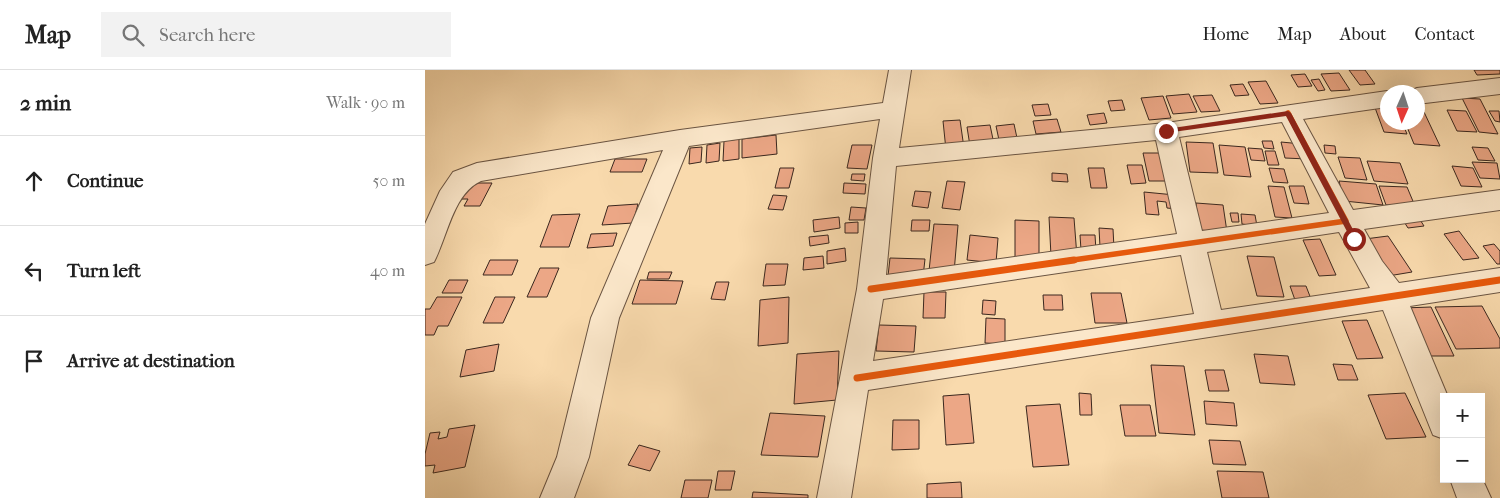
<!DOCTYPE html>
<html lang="en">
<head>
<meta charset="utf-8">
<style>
  :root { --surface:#fff; --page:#f2f2f2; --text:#222; --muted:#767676; --line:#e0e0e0 }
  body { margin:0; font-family:"IM FELL French Canon",serif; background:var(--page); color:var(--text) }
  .controls { position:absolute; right:15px; bottom:15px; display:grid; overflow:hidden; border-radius:0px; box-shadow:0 5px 20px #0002 }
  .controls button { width:45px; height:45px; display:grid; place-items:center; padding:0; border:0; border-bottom:1px solid var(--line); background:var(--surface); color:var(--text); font:25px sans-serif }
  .compass { position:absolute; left:955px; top:15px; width:45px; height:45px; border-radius:50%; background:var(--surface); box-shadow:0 5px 20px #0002; rotate:183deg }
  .stop { position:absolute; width:15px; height:15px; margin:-11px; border:4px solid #8f2418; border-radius:50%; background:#fff }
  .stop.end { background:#8f2418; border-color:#fff; box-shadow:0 1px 5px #0008 }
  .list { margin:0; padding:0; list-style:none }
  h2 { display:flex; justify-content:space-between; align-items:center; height:65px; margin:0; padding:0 20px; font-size:21px }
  h2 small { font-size:16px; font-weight:400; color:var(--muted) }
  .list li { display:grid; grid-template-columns:32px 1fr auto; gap:15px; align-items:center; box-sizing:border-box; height:90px; padding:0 20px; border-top:1px solid var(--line) }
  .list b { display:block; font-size:19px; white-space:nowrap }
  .list em { font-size:16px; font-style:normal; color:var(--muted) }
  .icon { flex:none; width:28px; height:28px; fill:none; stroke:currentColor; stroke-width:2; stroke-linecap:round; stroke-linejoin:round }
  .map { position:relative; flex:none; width:1075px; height:428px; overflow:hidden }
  header { display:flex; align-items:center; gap:30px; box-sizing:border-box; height:70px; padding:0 25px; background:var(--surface); border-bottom:1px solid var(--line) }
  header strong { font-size:24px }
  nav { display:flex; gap:28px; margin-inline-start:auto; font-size:18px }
  .search { width:350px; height:45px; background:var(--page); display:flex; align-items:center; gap:12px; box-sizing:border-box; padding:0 18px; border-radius:0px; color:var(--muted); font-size:19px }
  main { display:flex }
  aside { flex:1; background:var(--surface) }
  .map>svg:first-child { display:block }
  .building { fill:#eca786; stroke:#3a271e }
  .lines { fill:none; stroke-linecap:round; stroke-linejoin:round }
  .minor-casing { stroke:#6a5442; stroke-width:2 }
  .minor { fill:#fbe7ca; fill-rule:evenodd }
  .cycleway-far1-casing { stroke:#fbe7ca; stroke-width:8 }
  .cycleway-casing { stroke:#fbe7ca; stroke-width:10 }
  .cycleway-far1 { stroke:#e8590c; stroke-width:5.5 }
  .cycleway { stroke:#e8590c; stroke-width:7 }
  .route { fill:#8f2418 }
</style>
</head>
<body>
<header>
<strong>Map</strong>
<div class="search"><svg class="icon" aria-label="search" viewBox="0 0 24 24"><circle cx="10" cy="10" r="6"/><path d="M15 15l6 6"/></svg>Search here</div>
<nav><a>Home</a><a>Map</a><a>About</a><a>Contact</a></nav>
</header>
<main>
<aside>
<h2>2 min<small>Walk · 90 m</small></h2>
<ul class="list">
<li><svg class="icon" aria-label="ahead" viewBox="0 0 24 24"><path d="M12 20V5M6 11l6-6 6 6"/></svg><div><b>Continue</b></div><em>50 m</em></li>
<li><svg class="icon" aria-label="left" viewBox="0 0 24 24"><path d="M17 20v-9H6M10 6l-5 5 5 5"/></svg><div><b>Turn left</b></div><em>40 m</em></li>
<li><svg class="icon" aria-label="arrive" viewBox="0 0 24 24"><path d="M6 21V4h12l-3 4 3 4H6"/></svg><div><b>Arrive at destination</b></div></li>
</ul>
</aside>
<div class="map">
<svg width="1075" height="428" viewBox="0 0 1075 428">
  <rect width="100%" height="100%" fill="#f9daad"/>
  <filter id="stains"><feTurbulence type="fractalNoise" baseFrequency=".004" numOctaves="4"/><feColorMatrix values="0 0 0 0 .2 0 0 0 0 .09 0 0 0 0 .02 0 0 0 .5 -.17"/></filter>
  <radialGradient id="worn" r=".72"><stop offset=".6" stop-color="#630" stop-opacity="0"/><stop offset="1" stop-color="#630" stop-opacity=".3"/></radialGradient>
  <path class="building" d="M924 0H940L950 14 935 15Z
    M1049 0H1075V4L1052 5Z
    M914 3 925 20 906 21 896 4Z
    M880 4 887 16 873 17 866 5Z
    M894 9 900 20 893 21 886 10Z
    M841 11 853 33 835 34 823 12Z
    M818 14 824 25 810 26 805 15Z
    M764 24 772 42 748 44 741 26Z
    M787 25 795 41 776 42 768 26Z
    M738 26 746 48 724 50 716 28Z
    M1037 28 1055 29 1073 64 1054 62Z
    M697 30 700 40 686 41 683 31Z
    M623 34 626 45 610 46 607 35Z
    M949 35 962 36V52H977L982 64 959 62Z
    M1022 40 1041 41 1052 62 1032 61Z
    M1064 41H1074L1075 52 1070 51Z
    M992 42H999L1015 76 989 74 980 52H992Z
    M679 43 682 53 665 55 662 45Z
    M632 49 636 62 611 64 608 51Z
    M535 50 539 78 521 80 518 51Z
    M589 54 592 68 574 70 571 56Z
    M565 55 569 74 545 76 542 57Z
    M351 65 352 84 317 88V69Z
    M314 69V89L298 91 299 71Z
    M837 71H847L849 79 839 78Z
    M761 72 788 73 793 103 765 102Z
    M856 72 877 74 882 89 860 88Z
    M295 73 294 91 281 93 282 75Z
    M427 75H447L442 99 422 98Z
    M794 75 820 77 826 107 799 105Z
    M899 75 910 76 911 84 900 83Z
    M277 77 276 92 264 94 265 78Z
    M1047 77 1063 78 1070 91 1053 90Z
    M823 78 837 79 840 91 826 90Z
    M840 81H850L854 95H843Z
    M718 83H742L749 111H724Z
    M913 87 935 88 942 110 920 108Z
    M190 89H222L217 102H185Z
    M942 91 975 93 983 114 949 111Z
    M1047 92 1072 93 1075 109 1055 108Z
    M702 95H717L721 113 706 114Z
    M1027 96 1048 98 1057 117 1036 116Z
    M355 98H369L364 118H350Z
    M663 98H679L682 118H666Z
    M844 98 859 99 863 113 848 112Z
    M627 103 642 104 643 112 627 111Z
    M427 104H440L439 111 426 110Z
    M522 111 540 112 535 140 517 138Z
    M914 111 951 114 958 135 919 131Z
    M40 113H67L55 136H39L43 129H31Z
    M419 113 441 114 440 124 418 123Z
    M843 116 859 117 867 148 850 147Z
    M864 116H879L884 134 869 133Z
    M954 116 982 117 990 136 961 135Z
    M490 121 506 122 503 138 487 136Z
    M719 122 750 125 752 139 742 138 741 132 732 131 734 145 721 144Z
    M348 125 362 126 358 140 343 139Z
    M771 133 798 135 802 162 774 160Z
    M213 134 208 153 177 155 183 136Z
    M426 137 441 138 439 150H424Z
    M805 143H813L814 152H807Z
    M155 144 144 177H115L127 145Z
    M816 144 830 145 832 156 817 154Z
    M992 145 999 156 983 158 976 147Z
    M414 147 415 158 389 162 388 150Z
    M624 147 649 148 652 187 626 186Z
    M487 150H505L504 161H486Z
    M590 150 614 151V189L590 188Z
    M433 152V163H420V153Z
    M509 154 533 155 529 203 504 201Z
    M674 158 688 159 689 178 675 177Z
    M1034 161 1054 188 1038 190 1019 164Z
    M192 163 188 176 162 178 166 164Z
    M403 165 404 173 385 176 384 167Z
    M545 165 573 168 571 193 542 190Z
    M655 165H670L671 181 656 180Z
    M963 166 987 202 963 206 940 169Z
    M895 169 911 205 894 206 878 170Z
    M1069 174 1075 181V194H1072L1058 176Z
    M420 178 421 191 402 194V181Z
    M398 186 399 198 378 200 379 188Z
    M822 186 849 187 859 227 832 226Z
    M465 188 500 189 498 207 463 206Z
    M65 190H93L87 205H58Z
    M341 194H363L360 215 338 216Z
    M115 198H134L122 227H102Z
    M224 202H247L244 209H222Z
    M24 210H43L37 223H17Z
    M215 210 258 211 251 234H207Z
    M291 212H304L300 230 286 229Z
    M865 216H881L886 229 870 230Z
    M499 222H521L520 248H498Z
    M666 223H696L702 253H670Z
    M618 225H637L638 240H619Z
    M12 227H37L23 256H13L9 265H0V239H5Z
    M70 227H90L78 253H58Z
    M364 227 363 273 333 276 335 230Z
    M558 230 571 231 570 245 557 244Z
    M1057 236 1075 269V278L1031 279 1010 237Z
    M1006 237 1029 286H1000L978 238Z
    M561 248 580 249V274L560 273Z
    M942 250 958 288 932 289 917 251Z
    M454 255 491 256 489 282 451 281Z
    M74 274 69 301 35 307 41 280Z
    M414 281 412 330 369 334 372 284Z
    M829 284 863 286 870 315 835 313Z
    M908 294 927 295 933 310H913Z
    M726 295 759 296 770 365 734 363Z
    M780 300H799L804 321H784Z
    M654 323 666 324 667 345H655Z
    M980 323 1001 367 961 369 943 325Z
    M544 324 549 373 521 375 518 326Z
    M779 331 809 333 812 356 781 354Z
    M635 334 644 395 608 397 601 336Z
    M695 335H725L731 366H700Z
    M345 343 400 346 393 387 336 385Z
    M468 350H494V379L467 380Z
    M50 355 40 397 8 403 10 395 0 396V384L5 363 15 362 13 369 22 367 24 359Z
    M784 370 815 371 821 395 788 394Z
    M214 375 235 381 225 401 203 395Z
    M293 401H310L306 420H290Z
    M792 401 838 402 844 428H797Z
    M260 410H287L283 428H256Z
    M536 412 537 428H502V414Z
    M328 422 383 425V428H327Z"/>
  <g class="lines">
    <g class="minor-casing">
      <path id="minor" d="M464 0H486L474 78 741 53 962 21 966 22H962V37L878 49 928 140 1075 120V140L939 159 957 191 974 213 1075 198V222L985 236 1023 327H1019V369L1008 365 958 240 443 320 426 428H392L432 219 448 88 455 49 264 76 194 248 164 387 149 428H115L132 387 166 248 238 80 56 111C28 124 23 165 9 192L0 195V154L15 121 28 102 52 93 255 60 458 33ZM857 52 904 143 777 161 754 67ZM731 70 752 164 461 205 471 96ZM914 162 945 218 796 240 782 182ZM756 185 769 244 448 291 458 229Z
        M1075 8V24L992 34V22H983L992 18Z
        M1056 406 1066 428H1032L1025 409H1056Z"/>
    </g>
    <use href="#minor" class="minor"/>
    <g class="cycleway-far1-casing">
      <path id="cycleway-far1" d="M641 191 921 151 863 43"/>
    </g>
    <g class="cycleway-casing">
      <path id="cycleway" d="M446 219 649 190
        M432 308 1075 210"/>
    </g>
    <use href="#cycleway-far1" class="cycleway-far1"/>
    <use href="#cycleway" class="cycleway"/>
  </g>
  <path class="route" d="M863 41 866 43 932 167V171H927L861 46 741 63 738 61 741 59Z"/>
  <rect width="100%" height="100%" filter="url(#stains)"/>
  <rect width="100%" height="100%" fill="url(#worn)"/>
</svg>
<div class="controls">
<button>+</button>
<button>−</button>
</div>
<svg class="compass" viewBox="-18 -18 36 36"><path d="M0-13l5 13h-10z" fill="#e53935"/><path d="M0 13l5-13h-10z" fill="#767676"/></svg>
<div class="stop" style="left:929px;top:169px"></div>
<div class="stop end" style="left:741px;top:61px"></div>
</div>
</main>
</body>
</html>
